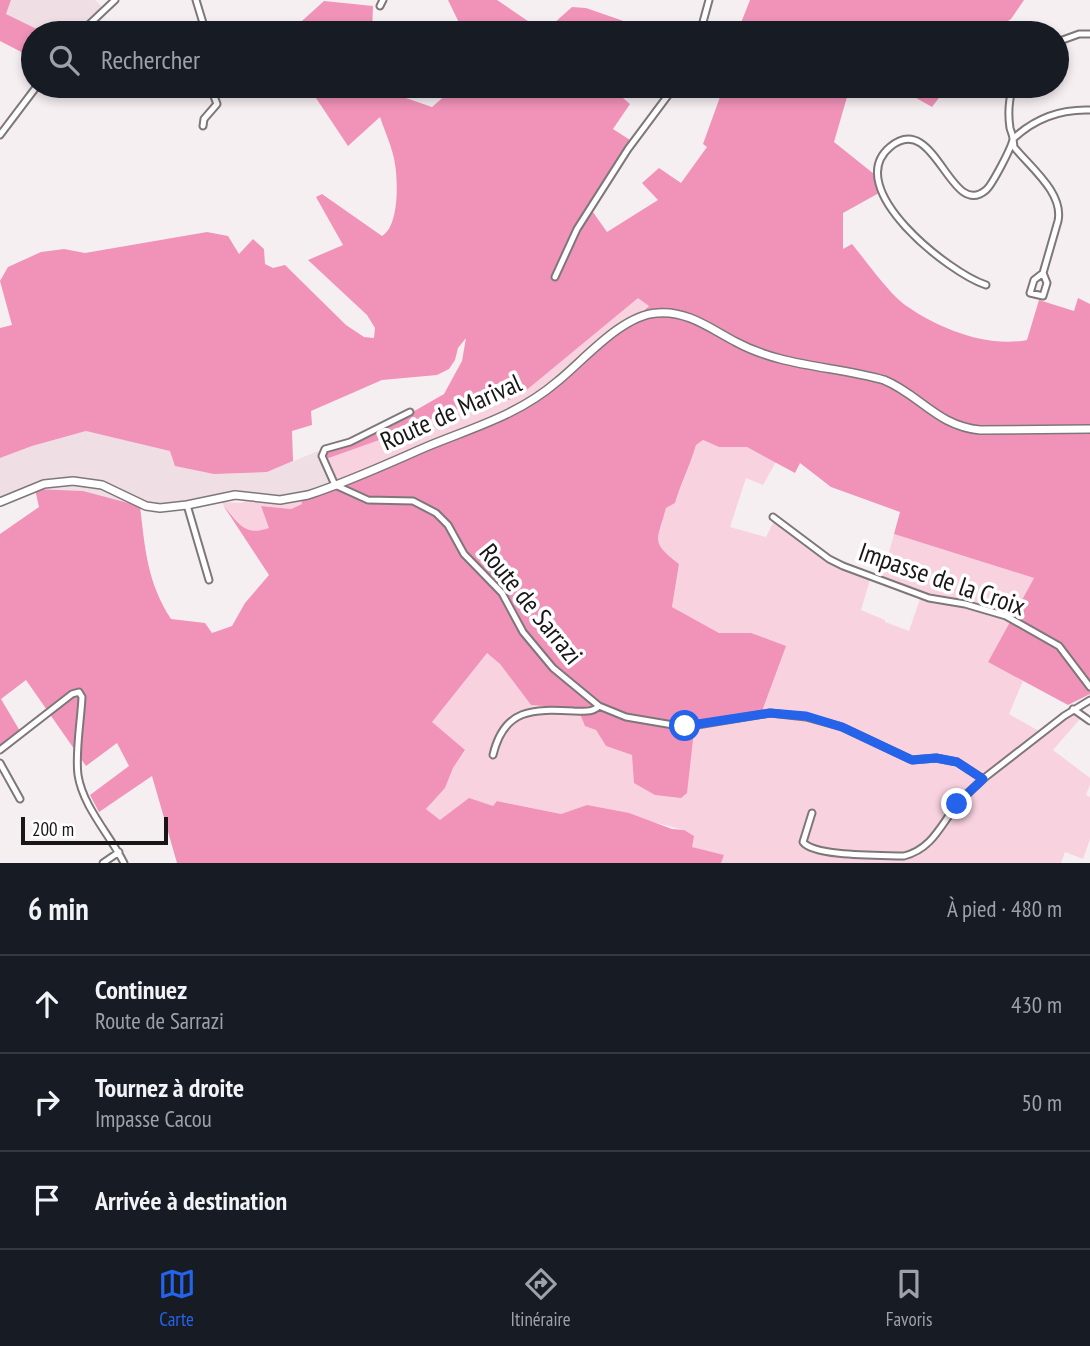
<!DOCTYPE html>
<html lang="fr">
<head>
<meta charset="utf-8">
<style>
  :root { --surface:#171b24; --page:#242831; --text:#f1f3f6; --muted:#9ea1a6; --line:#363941; --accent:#2563eb }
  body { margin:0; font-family:"PT Sans Narrow",sans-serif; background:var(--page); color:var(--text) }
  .scale { position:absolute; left:21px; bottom:18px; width:147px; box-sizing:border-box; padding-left:7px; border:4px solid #191617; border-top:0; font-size:19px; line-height:24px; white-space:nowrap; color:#191617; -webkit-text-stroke:5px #fff; paint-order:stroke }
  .stop { position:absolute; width:21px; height:21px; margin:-16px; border:5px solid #2563eb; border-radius:50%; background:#fff }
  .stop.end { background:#2563eb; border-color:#fff; box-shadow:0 2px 7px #0008 }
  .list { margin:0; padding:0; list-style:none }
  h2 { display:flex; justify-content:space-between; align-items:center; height:91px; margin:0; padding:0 28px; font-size:30px }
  h2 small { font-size:23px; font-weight:400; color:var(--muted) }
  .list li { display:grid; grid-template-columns:46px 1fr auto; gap:21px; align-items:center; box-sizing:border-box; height:98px; padding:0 28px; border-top:2px solid var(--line) }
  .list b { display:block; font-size:26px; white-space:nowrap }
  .list p { margin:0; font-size:23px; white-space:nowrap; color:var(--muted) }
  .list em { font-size:23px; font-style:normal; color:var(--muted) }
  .icon { flex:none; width:38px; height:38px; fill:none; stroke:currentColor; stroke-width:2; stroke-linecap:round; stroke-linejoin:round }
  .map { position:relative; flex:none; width:1090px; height:863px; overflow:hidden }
  .search { position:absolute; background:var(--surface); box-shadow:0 4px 10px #0003; left:21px; right:21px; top:21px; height:77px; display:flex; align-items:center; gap:18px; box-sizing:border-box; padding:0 24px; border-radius:38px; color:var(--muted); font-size:26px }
  .sheet { height:385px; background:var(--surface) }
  nav { display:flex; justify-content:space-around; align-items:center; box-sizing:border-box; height:98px; border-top:2px solid var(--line); background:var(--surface); font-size:19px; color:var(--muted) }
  nav a { display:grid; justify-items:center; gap:4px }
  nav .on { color:var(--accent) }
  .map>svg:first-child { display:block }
  .built { fill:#efdfe4 }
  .green { fill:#f9d2e0 }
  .forest { fill:#f192b9 }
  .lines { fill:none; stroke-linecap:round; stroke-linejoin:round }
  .minor-casing { stroke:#7d7779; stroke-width:9 }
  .secondary-casing { stroke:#7d7779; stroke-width:10 }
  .minor { stroke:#fff; stroke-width:5 }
  .secondary { stroke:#fff; stroke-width:7 }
  .route { stroke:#2563eb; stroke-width:9 }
  .labels { text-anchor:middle; stroke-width:7; stroke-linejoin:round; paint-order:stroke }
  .street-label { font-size:26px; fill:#191617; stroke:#fff }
</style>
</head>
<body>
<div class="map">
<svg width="1090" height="863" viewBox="0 0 1090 863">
  <rect width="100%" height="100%" fill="#f6eff2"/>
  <path class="built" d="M11 0H95L102 7 75 33H45L6 14Z
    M86 431 267 472 318 451 332 488 316 495 228 500 168 510 153 509 82 491 35 489 0 504V458L32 446Z"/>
  <path class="green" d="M638 297 649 305 537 401 338 485 326 459 413 428 450 410 489 404 512 399 523 393Z
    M703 440 719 447H747L776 462 763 485 746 478 730 527 766 537 774 521 824 560 870 580 861 610 885 620V622L909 631 922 593 882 578 894 534 1034 578 988 662 1023 681 1009 714 1044 734 1073 711 1081 718 1053 750 1090 778V785L1086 795 1090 797V839L1083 859 1065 852 1061 863H721L723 855 692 847 684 830 587 805 561 814 498 801 493 806 440 820 426 809 445 788 453 768 465 751 431 722 486 652 500 664 531 705 578 709 596 730 606 746 632 755 695 722 715 721 751 633H719L672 607 679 564C650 541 657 542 666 508L675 503C682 483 690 466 696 445Z
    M251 499 301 500 302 504 291 509 261 506 270 528 255 533 243 528 221 502 241 503Z"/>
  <path class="forest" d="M0 0H11L6 14 45 33H33V58L0 41Z
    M448 0H497L544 32 572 7 586 8 658 33H464Z
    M750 0H1024L1011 19 990 33H737Z
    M324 1 373 6 372 33H321L319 29H293Z
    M308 86H371L432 107 456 86H631L623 98 630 104 613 129 630 140 588 205 607 232 658 200 642 183 659 168 681 183 707 147 703 144 724 86H864L847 97 834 142 874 174 879 193 843 213V249L852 244C866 261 888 292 905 305 938 328 986 348 1027 340L1039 300 1074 311 1078 298 1090 304V694L1068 705 988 662 1034 578 894 534 900 512 831 487 800 463 795 473 747 447H719L703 440 696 445C690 466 681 483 675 503L666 508C657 542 650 541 679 564L672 607 719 633H751L786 646 762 711 695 722 687 793 681 798 655 795 634 783 632 755 606 746 596 730 585 726 578 709 531 705 500 664 487 653 432 722 465 750 453 768 445 788 426 809 440 820 469 798 493 806 497 801 561 814 587 805 629 813 672 829 684 830 694 836 692 847 724 855 721 863H177L152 776 99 812 90 795 129 766 117 743 86 766 26 680 1 699 20 731 0 747V534L39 507 35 489 83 491 140 506C145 548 147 582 171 619L205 623 212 633 232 626 245 603 269 575 223 505C239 523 244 537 269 528L261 506 291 509 302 504 301 500 536 401 649 306 638 298 523 393 512 399 489 404 450 410 413 428 326 459V452L355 443 383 429 444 394 462 361 466 338 458 348 455 360 449 369 437 375 382 380 311 411 312 425 292 431 293 461 267 472 214 474 175 466 170 451 86 431 32 446 0 458V328L12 325 0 281 8 267 41 252 64 249 85 253 207 232 228 236 239 254 253 239 264 249 265 264 273 268 285 265 346 325 364 337 374 338 375 328 367 315 308 260 343 245 316 197 322 194 382 236C399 226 398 183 395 164 393 149 385 132 380 117L348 146Z
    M895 86H948L932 107Z"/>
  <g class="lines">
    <g class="minor-casing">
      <path id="minor" d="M196 0 203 23 200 33
        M380 6 383 0
        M80 33 115 0
        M700 33 709 0
        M1057 42 1079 34H1090
        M203 126 204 119 217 104 210 86
        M0 135 37 86
        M1043 273 1047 283 1043 296 1030 293 1034 280 1043 273 1058 221C1064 193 1030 167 1014 147L1013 139C1035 118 1060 109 1090 110
        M555 277 577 229 628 149 675 86
        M986 285C949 273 841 188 890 147 935 109 950 221 986 190 992 185 1012 147 1013 139 1013 135 1011 132 1010 128 1008 115 1009 99 1013 86
        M410 412 350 442 325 449 322 456 335 485 368 500 413 501 436 513 448 525 464 554 502 593 523 632 553 668 599 706 626 717 685 727 770 713 806 717 842 727 912 760 936 758 957 762 983 779 1064 716 1090 700
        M187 505 209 580
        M773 517 829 559 843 566 929 598 965 604 1006 616 1059 646 1090 687
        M1073 709 1090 721
        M0 750 72 694 79 692 82 697C81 720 75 753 78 775 83 807 110 835 124 863
        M493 755C504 708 533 709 574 711 584 711 592 713 599 706
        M0 763 20 799
        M812 813 803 842C814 857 884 855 904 856 931 849 940 827 955 807 963 796 974 788 983 779
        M103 863 119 852"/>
    </g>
    <g class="secondary-casing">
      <path id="secondary" d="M0 502 44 484 73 481 102 485 146 506 160 508 187 505 235 495 280 500 308 495C348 482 387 464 426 447 474 427 517 416 558 381 585 359 622 315 657 313 687 310 711 329 736 342 782 367 835 366 884 380 919 394 937 426 980 430L1090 429"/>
    </g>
    <use href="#minor" class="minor"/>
    <use href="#secondary" class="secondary"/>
  </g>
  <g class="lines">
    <path class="route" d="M685 726 770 713 806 716 842 727 912 760 936 758 957 762 983 779 957 804"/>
  </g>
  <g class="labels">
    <g class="street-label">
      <text transform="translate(451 412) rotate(-24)" y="9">Route de Marival</text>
      <text transform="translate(942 579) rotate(19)" y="9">Impasse de la Croix</text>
      <text transform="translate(531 604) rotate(51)" y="9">Route de Sarrazi</text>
    </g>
  </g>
</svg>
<div class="scale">200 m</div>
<div class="stop" style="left:685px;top:726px"></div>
<div class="stop end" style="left:957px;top:804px"></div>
<div class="search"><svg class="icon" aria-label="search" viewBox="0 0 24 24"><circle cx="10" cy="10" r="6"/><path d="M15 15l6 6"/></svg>Rechercher</div>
</div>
<section class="sheet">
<h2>6 min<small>À pied · 480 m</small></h2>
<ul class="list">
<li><svg class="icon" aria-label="ahead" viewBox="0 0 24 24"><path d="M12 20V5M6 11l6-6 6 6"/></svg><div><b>Continuez</b><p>Route de Sarrazi</p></div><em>430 m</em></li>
<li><svg class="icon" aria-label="right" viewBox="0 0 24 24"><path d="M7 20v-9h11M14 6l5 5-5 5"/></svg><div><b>Tournez à droite</b><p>Impasse Cacou</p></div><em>50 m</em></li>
<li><svg class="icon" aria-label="arrive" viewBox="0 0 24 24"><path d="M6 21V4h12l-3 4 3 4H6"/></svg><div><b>Arrivée à destination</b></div></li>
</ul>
</section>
<nav>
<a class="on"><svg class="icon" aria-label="map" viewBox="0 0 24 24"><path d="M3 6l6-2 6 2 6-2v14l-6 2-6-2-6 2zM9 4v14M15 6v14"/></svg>Carte</a>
<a><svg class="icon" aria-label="directions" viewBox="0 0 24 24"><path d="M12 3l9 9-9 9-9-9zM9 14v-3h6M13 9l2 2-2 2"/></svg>Itinéraire</a>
<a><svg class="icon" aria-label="saved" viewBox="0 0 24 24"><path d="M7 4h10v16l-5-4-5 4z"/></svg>Favoris</a>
</nav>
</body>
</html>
